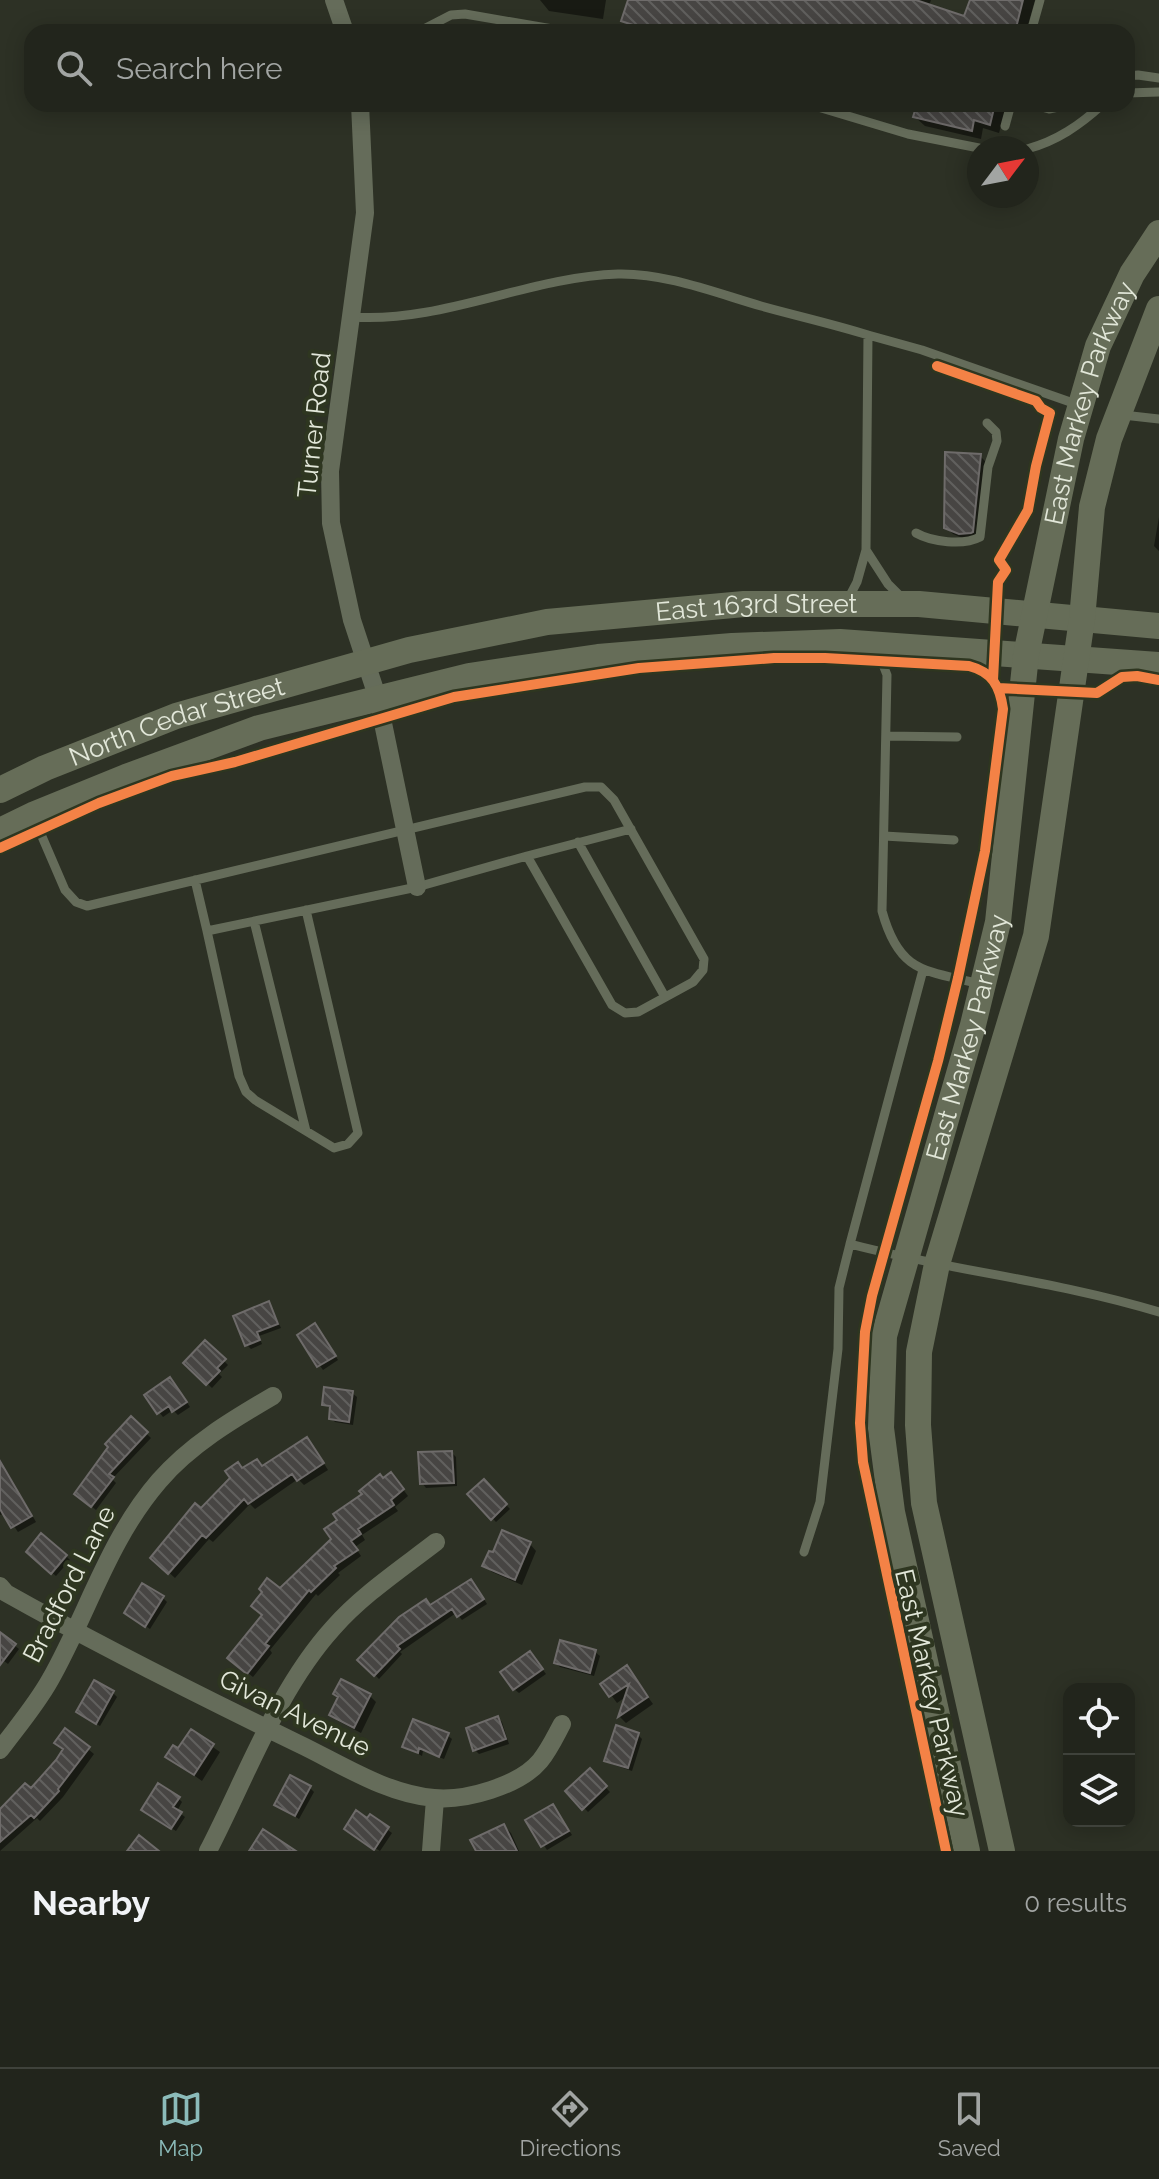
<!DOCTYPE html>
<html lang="en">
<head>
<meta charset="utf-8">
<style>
  :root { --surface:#22251c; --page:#2a2d25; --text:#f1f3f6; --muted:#a2a5a3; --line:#3f423b; --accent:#8bbbb9 }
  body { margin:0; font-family:Raleway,sans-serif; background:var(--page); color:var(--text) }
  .controls { position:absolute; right:24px; bottom:24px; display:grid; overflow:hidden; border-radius:16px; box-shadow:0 4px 20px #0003 }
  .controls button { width:72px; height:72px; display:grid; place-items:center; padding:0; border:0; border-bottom:2px solid var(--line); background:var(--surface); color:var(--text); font:40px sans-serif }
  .compass { position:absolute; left:967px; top:136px; width:72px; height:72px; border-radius:50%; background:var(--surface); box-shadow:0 4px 20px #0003; rotate:58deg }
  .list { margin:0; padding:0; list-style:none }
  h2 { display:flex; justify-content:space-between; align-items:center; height:104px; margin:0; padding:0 32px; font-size:34px }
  h2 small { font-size:26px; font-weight:400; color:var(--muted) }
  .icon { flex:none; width:44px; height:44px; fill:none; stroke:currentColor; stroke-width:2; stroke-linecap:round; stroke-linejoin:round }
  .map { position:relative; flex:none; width:1159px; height:1851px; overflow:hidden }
  .search { position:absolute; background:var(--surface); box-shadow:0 4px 20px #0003; left:24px; right:24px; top:24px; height:88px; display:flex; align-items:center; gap:20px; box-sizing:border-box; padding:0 28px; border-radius:24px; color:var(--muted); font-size:30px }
  .sheet { height:216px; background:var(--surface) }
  nav { display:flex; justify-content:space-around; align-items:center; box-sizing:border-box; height:112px; border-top:2px solid var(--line); background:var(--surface); font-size:22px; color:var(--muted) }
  nav a { display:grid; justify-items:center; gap:4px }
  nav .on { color:var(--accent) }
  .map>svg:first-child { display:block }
  .shadow { fill:#0007 }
  .building { fill:url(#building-back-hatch); stroke:#6e6b6a; stroke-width:2 }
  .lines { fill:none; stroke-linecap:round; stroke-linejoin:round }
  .lane { stroke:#656c5a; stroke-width:9 }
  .street { stroke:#656c5a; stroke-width:18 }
  .secondary { stroke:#666d58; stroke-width:26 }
  .cycleway-casing { stroke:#2e3620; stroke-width:15 }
  .cycleway { stroke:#f48246; stroke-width:10 }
  .labels { text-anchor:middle; stroke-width:8; stroke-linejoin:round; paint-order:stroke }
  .street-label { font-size:26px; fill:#e2e7d9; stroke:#2e3620 }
</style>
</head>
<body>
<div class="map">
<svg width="1159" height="1851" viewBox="0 0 1159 1851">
  <defs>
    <pattern id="building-back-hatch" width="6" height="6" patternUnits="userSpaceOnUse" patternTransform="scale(2)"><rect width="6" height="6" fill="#474543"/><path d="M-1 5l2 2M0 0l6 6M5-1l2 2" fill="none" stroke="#61605e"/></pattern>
  </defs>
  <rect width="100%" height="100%" fill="#2d3125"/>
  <path class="shadow" d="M540 0H606L603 19 549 11Z
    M630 0H931L929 6 966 18 972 0H1035L1026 32H640L633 30 623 21Z
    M901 104H1007L999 133 983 128 981 139 925 126 915 117 918 109Z
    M980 456 987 463 979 538 967 540 953 534 946 527Z
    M1159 517V551L1154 546Z
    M269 1304 281 1328 259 1336 262 1344 251 1349 247 1345Z
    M319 1330 338 1360 323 1370 299 1336Z
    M205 1342 228 1365 219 1374 222 1377 212 1388 186 1363Z
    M174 1383 190 1407 178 1415 173 1410 163 1417 146 1395Z
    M352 1393 357 1397 353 1425 335 1422 331 1418 332 1409 324 1404Z
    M133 1421 151 1438 112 1479 116 1483 96 1510 81 1498Z
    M312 1445 328 1470 304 1485 298 1479 255 1509 250 1504 213 1542 209 1539 175 1578 152 1557 201 1511 263 1467Z
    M452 1453 456 1457 457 1486 426 1488 422 1483Z
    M0 1459 36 1522 18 1532 5 1513 0 1515Z
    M396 1480 408 1496 395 1507 398 1511 362 1535 365 1540 355 1547 361 1556 338 1573 340 1575 318 1596 316 1594 270 1650 272 1653 253 1677 235 1663 280 1591 334 1539 383 1481Z
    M484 1482 510 1509 496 1522 470 1495Z
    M530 1544 536 1551 522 1585 492 1572 485 1565Z
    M32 1556H66L70 1560 56 1576Z
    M475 1585 487 1604 462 1620 456 1613 400 1652 402 1654 379 1679 360 1660 431 1607Z
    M163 1598 167 1602 150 1629 126 1613Z
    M0 1634 19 1649 8 1664 0 1658Z
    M595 1652 600 1656 594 1676 560 1667 556 1663Z
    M534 1658 546 1674 519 1693 514 1689Z
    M627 1668 653 1704 626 1723 620 1717 627 1696 617 1703 603 1684Z
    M113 1693 117 1697 100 1726 78 1712Z
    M370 1696 376 1702 361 1733 338 1721 331 1715 340 1698Z
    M498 1718 502 1722 509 1744 479 1754 475 1750Z
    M66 1731 94 1754 63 1797 40 1821 37 1818 0 1851V1813L31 1791 65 1750Z
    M191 1732 220 1752 202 1781 168 1757 179 1751Z
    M447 1735 452 1739 444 1759 423 1751 422 1756 404 1746Z
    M638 1735 642 1739 632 1771 611 1764 607 1760Z
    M590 1771 610 1792 588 1812 568 1791Z
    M310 1788 314 1792 299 1819 276 1804Z
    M178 1798 182 1802 177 1811 185 1817 176 1831 148 1814Z
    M553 1806 572 1835 547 1850 528 1821Z
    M370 1817 392 1833 380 1851 350 1833Z
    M504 1826 511 1833 519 1851H478Z"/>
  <path class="building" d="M628 0H916L964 16 970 0H1023L1015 32H654L621 21Z
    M917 104H995L990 125 974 120 972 131 913 117Z
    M945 452 981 454 973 532 971 533 959 534 944 528Z
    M269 1301 278 1324 257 1332 260 1340 245 1346 233 1316Z
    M315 1323 336 1356 317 1367 297 1335Z
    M205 1340 226 1359 217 1368 220 1371 206 1385 183 1363Z
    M170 1377 187 1402 172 1412 169 1406 157 1414 144 1395Z
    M324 1387 353 1391 349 1422 329 1419 330 1406 322 1405Z
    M131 1416 148 1432 109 1474 114 1477 91 1507 74 1494 108 1447 105 1444Z
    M307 1437 324 1463 297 1481 292 1474 248 1504 244 1499 206 1538 202 1535 168 1574 150 1558 195 1503 201 1508 230 1478 225 1471 238 1462 242 1468 257 1459 262 1466Z
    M452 1451 454 1483 420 1484 418 1452Z
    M0 1461 32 1516 11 1528 0 1509Z
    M391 1472 404 1489 391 1500 394 1505 358 1529 361 1534 351 1541 358 1550 334 1566 336 1568 311 1592 309 1590 265 1644 269 1646 247 1674 227 1658 262 1615 251 1606 262 1592 259 1589 267 1578 280 1588 331 1539 324 1529 337 1520 333 1514 362 1494 359 1491 380 1474 383 1478Z
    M484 1479 507 1504 491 1520 467 1494Z
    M502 1530 531 1542 515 1580 482 1566 489 1551 493 1552Z
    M41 1533 67 1555 51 1574 26 1552Z
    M471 1579 484 1599 457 1617 452 1609 397 1646 400 1649 374 1676 357 1660 399 1617 426 1599 430 1605Z
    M142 1583 164 1596 145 1627 124 1613Z
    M0 1632 16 1644 0 1665Z
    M560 1640 596 1650 590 1673 554 1663Z
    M530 1651 543 1669 513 1690 500 1672Z
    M627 1665 648 1697 618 1717 629 1684 609 1697 600 1684Z
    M341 1679 371 1694 354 1728 329 1715 338 1697 333 1694Z
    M94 1680 114 1691 96 1724 76 1712Z
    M498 1716 506 1739 473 1751 466 1728Z
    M413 1719 449 1733 439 1757 419 1748 418 1753 402 1747Z
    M616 1725 639 1733 628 1768 604 1761Z
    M65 1728 90 1747 58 1789 59 1791 34 1818 31 1815 0 1842V1809L25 1783 31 1788 56 1760 63 1749 54 1743Z
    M191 1729 214 1744 194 1775 165 1757 173 1745 178 1748Z
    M590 1768 607 1786 582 1810 565 1791Z
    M290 1775 311 1786 295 1816 274 1805Z
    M158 1783 180 1797 173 1807 182 1812 171 1829 141 1810Z
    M553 1804 569 1831 541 1847 525 1820Z
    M356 1810 367 1818 370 1814 389 1827 374 1850 344 1829Z
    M504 1824 517 1851H476L470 1840Z
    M263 1829 296 1851H249Z
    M139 1835 159 1851H127Z"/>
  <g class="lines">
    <path class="lane" d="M418 32 451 15 465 14 570 32
      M1031 32 1040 0
      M1127 76 1138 75 1159 78
      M1127 93 1159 92
      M808 104 908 134 979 148
      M1031 104 1049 109 1072 104
      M1005 126 1011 104
      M1027 149C1057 141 1080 125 1103 104
      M353 317C443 323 528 277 618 274 666 273 716 293 761 306 797 316 833 324 868 335
      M1123 415 1159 419
      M916 533C932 542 963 546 980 537L988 467 997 441 996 432 987 423
      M866 550 888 584 902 598
      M847 601 857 582 866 550 868 335 922 350 1076 404
      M868 652 882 662 887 675 882 911C899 973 924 970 980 984
      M886 736 957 737
      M34 818 65 890 76 902 87 906 585 787H601L614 800 704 959 703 970 693 982 638 1012 625 1013 612 1005 527 856 417 887 207 931 195 880
      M884 836 954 840
      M578 842 665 997
      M527 856 631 829
      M254 921 306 1131
      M207 931 239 1076 246 1092 255 1100 334 1148 348 1144 358 1133 306 910
      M923 970 850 1244C952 1271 1058 1281 1159 1312
      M804 1552 820 1502 838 1349 839 1288 850 1244"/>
    <path class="street" d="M334 0 345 32
      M360 104 365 213 330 471 331 523 352 620 378 699 417 887
      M0 1586 6 1593C102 1647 200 1696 299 1744 341 1764 386 1794 434 1798 465 1801 519 1786 540 1761 549 1750 555 1737 562 1724
      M0 1750C17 1727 36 1705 50 1680 88 1613 108 1540 159 1481 190 1445 232 1420 273 1396
      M208 1851C246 1778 277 1690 333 1628 362 1595 401 1569 436 1542
      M431 1851 435 1799"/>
    <g class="secondary">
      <path id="s1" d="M0 790 45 768 176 716 409 650 547 622 744 604H919L1159 626"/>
      <path d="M0 831 35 814 126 777 259 728 469 676 598 657 732 646 840 642 1159 665"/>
      <path id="s2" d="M967 1851 892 1512 881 1428 884 1336 973 1025 998 922 1026 655 1071 439 1098 346 1132 274 1159 233"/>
      <path d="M1002 1851 924 1503 918 1425 919 1352 937 1264 1036 936 1082 619 1092 507 1109 439 1159 309"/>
    </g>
    <g class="cycleway-casing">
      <path id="cycleway" d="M937 366 1036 401 1041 408 1050 413 1036 466 1028 510 999 560 1006 570 998 582 993 680
        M998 688 1097 693 1122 677 1137 676 1159 680
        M0 848 99 803 172 776 235 762 454 697 639 668 774 658H825L969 666C992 672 1000 686 1003 709L985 851 958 978 938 1061 872 1296 865 1332 860 1423 863 1462 946 1851"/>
    </g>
    <use href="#cycleway" class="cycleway"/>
  </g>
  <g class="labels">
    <g class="street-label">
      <text dy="9" stroke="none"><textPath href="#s2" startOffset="1482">East Markey Parkway</textPath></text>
      <text transform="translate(314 425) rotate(-84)" y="9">Turner Road</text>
      <text dy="9" stroke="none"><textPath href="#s1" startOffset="784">East 163rd Street</textPath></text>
      <text dy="9" stroke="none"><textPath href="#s1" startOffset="190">North Cedar Street</textPath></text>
      <text dy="9" stroke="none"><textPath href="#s2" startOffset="834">East Markey Parkway</textPath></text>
      <text transform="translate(69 1584) rotate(-63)" y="9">Bradford Lane</text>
      <text transform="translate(932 1693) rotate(77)" y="9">East Markey Parkway</text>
      <text transform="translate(295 1713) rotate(26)" y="9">Givan Avenue</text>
    </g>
  </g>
</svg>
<div class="controls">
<button><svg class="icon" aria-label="locate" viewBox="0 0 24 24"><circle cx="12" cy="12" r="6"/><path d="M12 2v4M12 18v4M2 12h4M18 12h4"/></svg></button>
<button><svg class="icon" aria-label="layers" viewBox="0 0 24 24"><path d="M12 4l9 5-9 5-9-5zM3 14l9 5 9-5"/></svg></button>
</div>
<svg class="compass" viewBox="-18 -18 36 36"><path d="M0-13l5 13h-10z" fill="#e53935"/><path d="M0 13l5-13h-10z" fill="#a2a5a3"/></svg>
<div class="search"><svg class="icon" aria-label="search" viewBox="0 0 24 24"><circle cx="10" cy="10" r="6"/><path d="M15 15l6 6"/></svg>Search here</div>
</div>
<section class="sheet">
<h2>Nearby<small>0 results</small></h2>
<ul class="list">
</ul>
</section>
<nav>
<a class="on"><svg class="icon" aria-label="map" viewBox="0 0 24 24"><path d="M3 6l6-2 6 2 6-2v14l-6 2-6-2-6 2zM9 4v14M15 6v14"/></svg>Map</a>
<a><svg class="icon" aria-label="directions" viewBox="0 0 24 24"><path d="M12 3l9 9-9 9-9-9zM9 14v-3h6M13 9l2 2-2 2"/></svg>Directions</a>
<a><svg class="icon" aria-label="saved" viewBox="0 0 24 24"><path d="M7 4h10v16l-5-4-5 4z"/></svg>Saved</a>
</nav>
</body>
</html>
